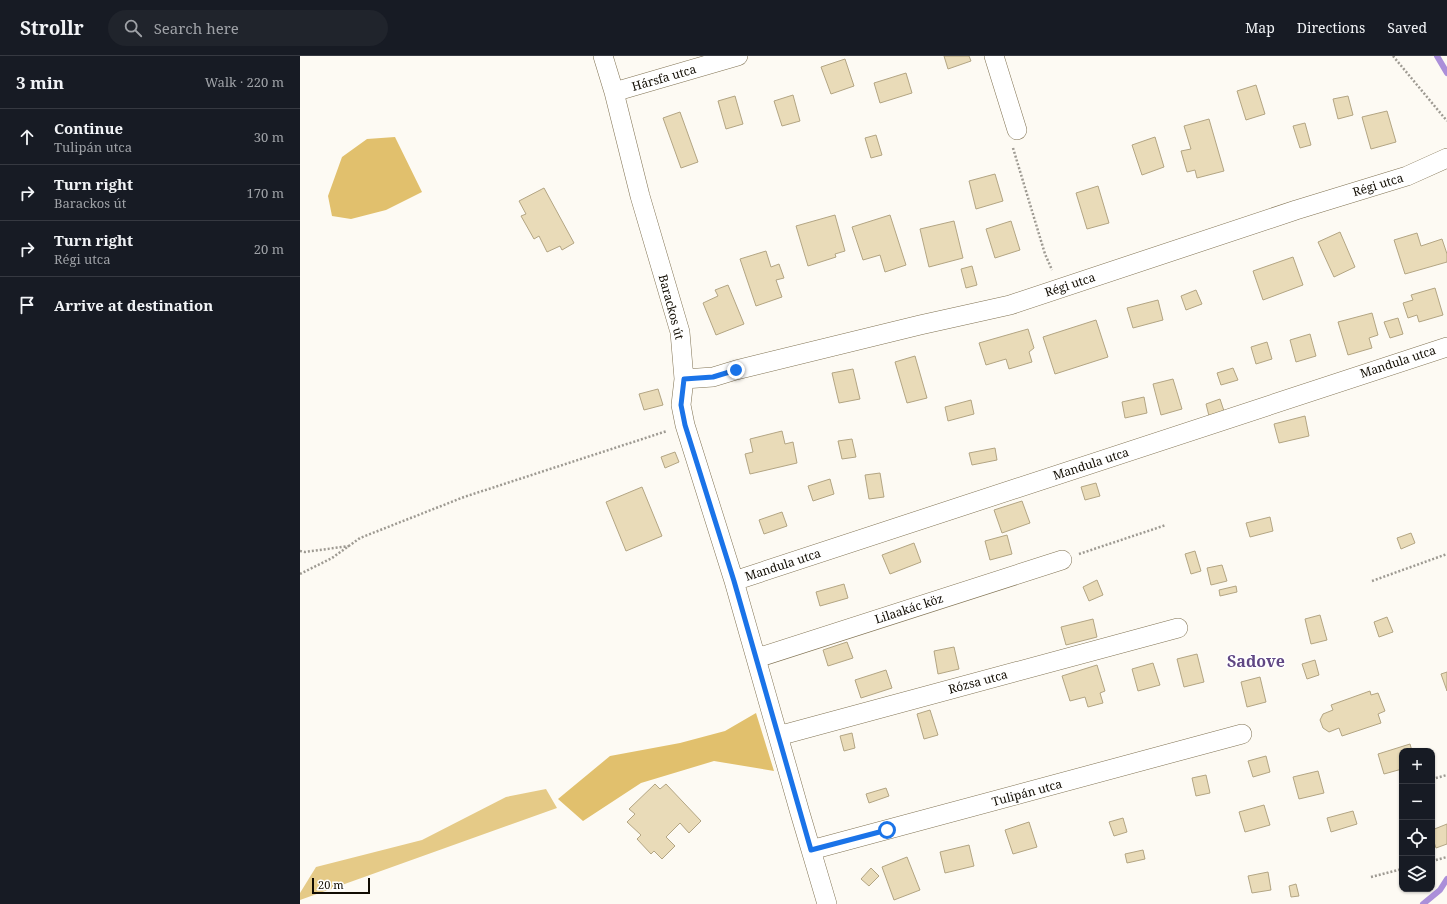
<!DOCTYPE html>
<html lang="en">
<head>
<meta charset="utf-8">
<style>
  :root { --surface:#171b24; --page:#20242c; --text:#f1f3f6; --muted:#9ea1a6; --line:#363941 }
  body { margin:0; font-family:"Noto Serif",serif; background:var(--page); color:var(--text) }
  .controls { position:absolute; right:12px; bottom:12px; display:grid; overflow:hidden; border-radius:8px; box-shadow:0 1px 3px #0004 }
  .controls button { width:36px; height:36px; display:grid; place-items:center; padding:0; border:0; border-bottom:1px solid var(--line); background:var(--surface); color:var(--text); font:20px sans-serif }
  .scale { position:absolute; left:12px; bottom:10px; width:58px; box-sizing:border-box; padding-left:4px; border:2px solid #110c02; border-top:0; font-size:11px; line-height:14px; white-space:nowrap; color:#110c02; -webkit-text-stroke:3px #fff; paint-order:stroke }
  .stop { position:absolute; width:12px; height:12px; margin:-9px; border:3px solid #1a73e8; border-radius:50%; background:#fff }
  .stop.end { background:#1a73e8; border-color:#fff; box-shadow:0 1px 4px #0008 }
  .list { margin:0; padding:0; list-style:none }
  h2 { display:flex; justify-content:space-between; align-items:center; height:52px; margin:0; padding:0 16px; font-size:17px }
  h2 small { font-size:13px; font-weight:400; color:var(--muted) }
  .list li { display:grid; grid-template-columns:26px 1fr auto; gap:12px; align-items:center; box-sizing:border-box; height:56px; padding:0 16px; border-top:1px solid var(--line) }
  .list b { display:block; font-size:15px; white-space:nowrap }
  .list p { margin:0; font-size:13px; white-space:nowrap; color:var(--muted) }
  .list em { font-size:13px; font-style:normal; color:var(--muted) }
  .icon { flex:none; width:22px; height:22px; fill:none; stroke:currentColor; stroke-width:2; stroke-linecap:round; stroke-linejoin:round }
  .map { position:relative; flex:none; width:1147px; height:848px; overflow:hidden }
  header { display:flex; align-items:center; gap:24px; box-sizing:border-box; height:56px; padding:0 20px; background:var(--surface); border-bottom:1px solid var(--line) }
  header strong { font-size:19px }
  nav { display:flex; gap:22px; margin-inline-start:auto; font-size:14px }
  .search { width:280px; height:36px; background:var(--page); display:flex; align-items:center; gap:10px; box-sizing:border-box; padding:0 14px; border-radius:22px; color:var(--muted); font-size:15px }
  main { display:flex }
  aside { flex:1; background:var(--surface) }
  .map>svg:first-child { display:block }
  .green { fill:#e5ca87 }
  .forest { fill:#e1c06d }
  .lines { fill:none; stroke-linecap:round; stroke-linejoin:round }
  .stream { stroke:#ab8fd9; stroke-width:6 }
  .building { fill:#e9dbb8; stroke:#b3a583 }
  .street-casing { stroke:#817353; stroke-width:20 }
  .path { stroke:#9e9a92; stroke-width:2.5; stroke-dasharray:2 2; stroke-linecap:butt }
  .street { stroke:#fff; stroke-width:19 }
  .route { stroke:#1a73e8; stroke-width:5 }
  .labels { text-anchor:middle; stroke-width:3; stroke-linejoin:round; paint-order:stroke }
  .street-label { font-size:12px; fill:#110c02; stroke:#fff }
  .district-label { font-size:16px; font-weight:bold; fill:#604784; stroke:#fff }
</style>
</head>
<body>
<header>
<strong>Strollr</strong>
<div class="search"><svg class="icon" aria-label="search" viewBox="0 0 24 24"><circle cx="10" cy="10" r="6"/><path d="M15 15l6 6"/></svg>Search here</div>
<nav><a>Map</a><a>Directions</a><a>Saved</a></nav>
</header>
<main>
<aside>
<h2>3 min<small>Walk · 220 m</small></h2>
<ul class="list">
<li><svg class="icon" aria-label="ahead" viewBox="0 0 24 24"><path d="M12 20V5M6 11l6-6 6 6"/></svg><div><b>Continue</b><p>Tulipán utca</p></div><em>30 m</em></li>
<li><svg class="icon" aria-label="right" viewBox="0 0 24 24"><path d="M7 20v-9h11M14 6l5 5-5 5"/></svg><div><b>Turn right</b><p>Barackos út</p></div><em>170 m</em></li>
<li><svg class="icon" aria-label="right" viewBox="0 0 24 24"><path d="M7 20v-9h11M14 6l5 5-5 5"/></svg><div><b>Turn right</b><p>Régi utca</p></div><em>20 m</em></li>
<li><svg class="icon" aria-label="arrive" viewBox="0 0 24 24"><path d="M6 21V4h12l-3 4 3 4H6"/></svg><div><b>Arrive at destination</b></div></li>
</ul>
</aside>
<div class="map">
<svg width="1147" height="848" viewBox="0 0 1147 848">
  <rect width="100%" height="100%" fill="#fdfaf3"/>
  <path class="green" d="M246 733 257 752 0 844V837L16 811 122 784 206 741Z"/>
  <path class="forest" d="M95 81 122 136 86 154 51 163 32 160 28 140 42 101 67 83Z
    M456 657 474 715 414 705 341 727 283 765 258 743 310 700 380 687 425 675Z"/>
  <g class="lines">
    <path class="stream" d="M1137 0 1147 17
      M1123 848 1140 834 1147 823"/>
  </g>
  <path class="building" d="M644 0H669L671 5 648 13Z
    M545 3 554 30 531 38 521 11Z
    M606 17 612 37 580 47 574 27Z
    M956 29 965 58 946 64 937 35Z
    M493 39 500 65 482 70 474 45Z
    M435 40 443 68 426 73 418 45Z
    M1048 40 1053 59 1038 63 1033 43Z
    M1087 55 1096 86 1071 93 1062 61Z
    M380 56 398 106 381 112 363 62Z
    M909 63 924 115 897 122 895 114 887 116 881 95 891 93 884 70Z
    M1005 67 1011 89 1000 92 993 70Z
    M576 79 582 99 571 102 565 82Z
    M855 81 864 111 842 119 832 89Z
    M695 118 703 145 676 153 669 125Z
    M798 130 809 167 787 173 776 137Z
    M244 132 274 187 262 194 260 190 247 196 239 180 234 183 221 160 226 158 219 145Z
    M535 159 545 195 535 198 536 201 508 210 496 170Z
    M590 159 606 209 585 216 580 199 563 204 552 171Z
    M654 165 663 202 629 211 620 173Z
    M711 165 720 194 695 202 686 173Z
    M1040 176 1055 211 1034 221 1018 186Z
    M1117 177 1121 190 1142 183 1147 198V206L1105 218 1094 184Z
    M466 195 471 211 479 208 484 222 476 224 482 241 456 250 440 203Z
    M993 201 1003 229 963 244 953 215Z
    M672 210 677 229 666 232 661 213Z
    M428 229 444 268 416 279 403 247 418 240 415 234Z
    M1135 232 1143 259 1119 266 1117 259 1108 262 1103 247 1113 244 1111 239Z
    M896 234 902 248 886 254 881 240Z
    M858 244 863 264 833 272 827 252Z
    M1072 257 1078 279 1069 282 1072 292 1048 299 1038 266Z
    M1098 262 1103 278 1090 282 1084 266Z
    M796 264 808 301 755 318 743 281Z
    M728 273 734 292 729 296 732 306 709 313 706 303 686 309 679 287Z
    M1010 278 1016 300 996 306 990 284Z
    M967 286 972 303 956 308 951 291Z
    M615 300 627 342 607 347 595 306Z
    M933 312 938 324 921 329 917 317Z
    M553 313 560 343 539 347 532 317Z
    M873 323 882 353 861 359 853 328Z
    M358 333 363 349 344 354 339 338Z
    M844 341 847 357 825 362 822 346Z
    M920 343 924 355 909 360 906 348Z
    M671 344 674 358 648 365 645 351Z
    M1005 360 1009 380 979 387 974 368Z
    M482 375 485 388 493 386 497 407 450 418 445 398 453 396 450 383Z
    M552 383 556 401 542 403 538 385Z
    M695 392 697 404 672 409 669 397Z
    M375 396 379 406 365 412 361 401Z
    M580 417 584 441 569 443 565 419Z
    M530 423 534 438 513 445 508 430Z
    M796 427 800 440 785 444 781 431Z
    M342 431 362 480 326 495 306 446Z
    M722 445 730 467 702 477 694 454Z
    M482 456 487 470 464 478 459 464Z
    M970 461 973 475 950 481 946 467Z
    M1111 477 1115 487 1101 493 1097 482Z
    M707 479 712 498 690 504 685 485Z
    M614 487 621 506 590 518 582 499Z
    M895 495 901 515 891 518 885 498Z
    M922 509 927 525 911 529 907 512Z
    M797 524 803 539 789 545 783 531Z
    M544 528 548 542 520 550 516 536Z
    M936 530 937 536 920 540 919 534Z
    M1020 559 1027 584 1011 588 1005 563Z
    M1087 561 1093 576 1079 581 1074 566Z
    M793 563 797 581 766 589 761 571Z
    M547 586 553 602 528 610 523 594Z
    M654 591 659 613 638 618 634 595Z
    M897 598 904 626 884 631 877 603Z
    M1015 604 1019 619 1007 623 1002 608Z
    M853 607 860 629 838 635 832 613Z
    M797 609 805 635 800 637 803 647 788 651 785 641 770 645 762 620Z
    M586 614 592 632 561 642 555 624Z
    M1147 616V635L1141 618Z
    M960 621 966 646 947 651 941 626Z
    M1070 635 1071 639 1078 637 1085 655 1078 658 1081 667 1042 680 1039 672 1029 676 1023 672 1020 664 1023 658 1033 654 1031 649Z
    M630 654 638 679 624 683 617 658Z
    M552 677 555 692 544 695 540 680Z
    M1110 688 1112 695H1102V713L1084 718 1078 698Z
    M966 700 970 716 953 721 948 705Z
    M1018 715 1024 737 999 743 993 721Z
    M906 719 910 737 896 740 892 722Z
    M355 728 360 733 366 728 401 765 389 777 380 767 366 781 375 790 362 803 354 795 351 798 337 783 341 779 327 766 335 758 329 753Z
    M586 732 589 740 569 747 566 738Z
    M964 749 970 769 945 776 939 756Z
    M1053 755 1057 768 1031 776 1027 762Z
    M823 762 827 776 814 780 809 766Z
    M729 766 737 791 713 798 705 774Z
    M1147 768V788L1136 792 1132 780V774Z
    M669 789 674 810 645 817 640 796Z
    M843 794 845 803 827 807 825 798Z
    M607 801 620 834 594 844 582 811Z
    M571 812 579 820 569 830 561 823Z
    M968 816 971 834 952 837 948 820Z
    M996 828 999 840 991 841 989 830Z"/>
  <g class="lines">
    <g class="street-casing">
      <path id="street" d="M303 0 314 36 340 140 380 276 384 323 381 349 385 369 434 525 500 757 527 848
        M694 0 717 74
        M314 36 438 0
        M384 323 413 321 436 314 620 269 710 249 996 154 1107 120 1147 102
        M434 525 1147 291
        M457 602 762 504
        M478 680 878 572
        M511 794 942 678"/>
    </g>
    <path class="path" d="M1093 0 1147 65
      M713 92 745 198 752 214
      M0 495 5 496 49 490
      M779 498 866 469
      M0 518 32 502 60 482 164 441 367 375
      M1072 525 1147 498
      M1132 723 1147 719
      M1132 805 1147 801
      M1071 821 1102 813"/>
    <use href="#street" class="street"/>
  </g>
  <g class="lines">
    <path class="route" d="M436 314 413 321 384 323 381 349 385 369 434 525 511 794 587 774"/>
  </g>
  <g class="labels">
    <g class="street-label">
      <text transform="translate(364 22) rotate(-16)" y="4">Hársfa utca</text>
      <text transform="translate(1078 129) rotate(-17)" y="4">Régi utca</text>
      <text transform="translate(770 229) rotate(-18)" y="4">Régi utca</text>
      <text transform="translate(371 251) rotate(75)" y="4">Barackos út</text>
      <text transform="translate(1098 306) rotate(-18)" y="4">Mandula utca</text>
      <text transform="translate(791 408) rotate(-18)" y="4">Mandula utca</text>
      <text transform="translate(483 509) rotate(-18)" y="4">Mandula utca</text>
      <text transform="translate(609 553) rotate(-18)" y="4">Lilaakác köz</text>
      <text transform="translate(678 626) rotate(-15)" y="4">Rózsa utca</text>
      <text transform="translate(727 737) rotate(-15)" y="4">Tulipán utca</text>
    </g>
    <g class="district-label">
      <text x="956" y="611">Sadove</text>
    </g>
  </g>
</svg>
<div class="controls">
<button>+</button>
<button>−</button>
<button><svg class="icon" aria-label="locate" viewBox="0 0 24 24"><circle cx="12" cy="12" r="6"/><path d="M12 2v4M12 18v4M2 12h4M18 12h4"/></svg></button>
<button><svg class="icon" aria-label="layers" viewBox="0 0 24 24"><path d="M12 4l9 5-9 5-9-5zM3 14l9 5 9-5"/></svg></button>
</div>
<div class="scale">20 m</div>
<div class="stop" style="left:587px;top:774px"></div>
<div class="stop end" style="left:436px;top:314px"></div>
</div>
</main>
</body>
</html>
